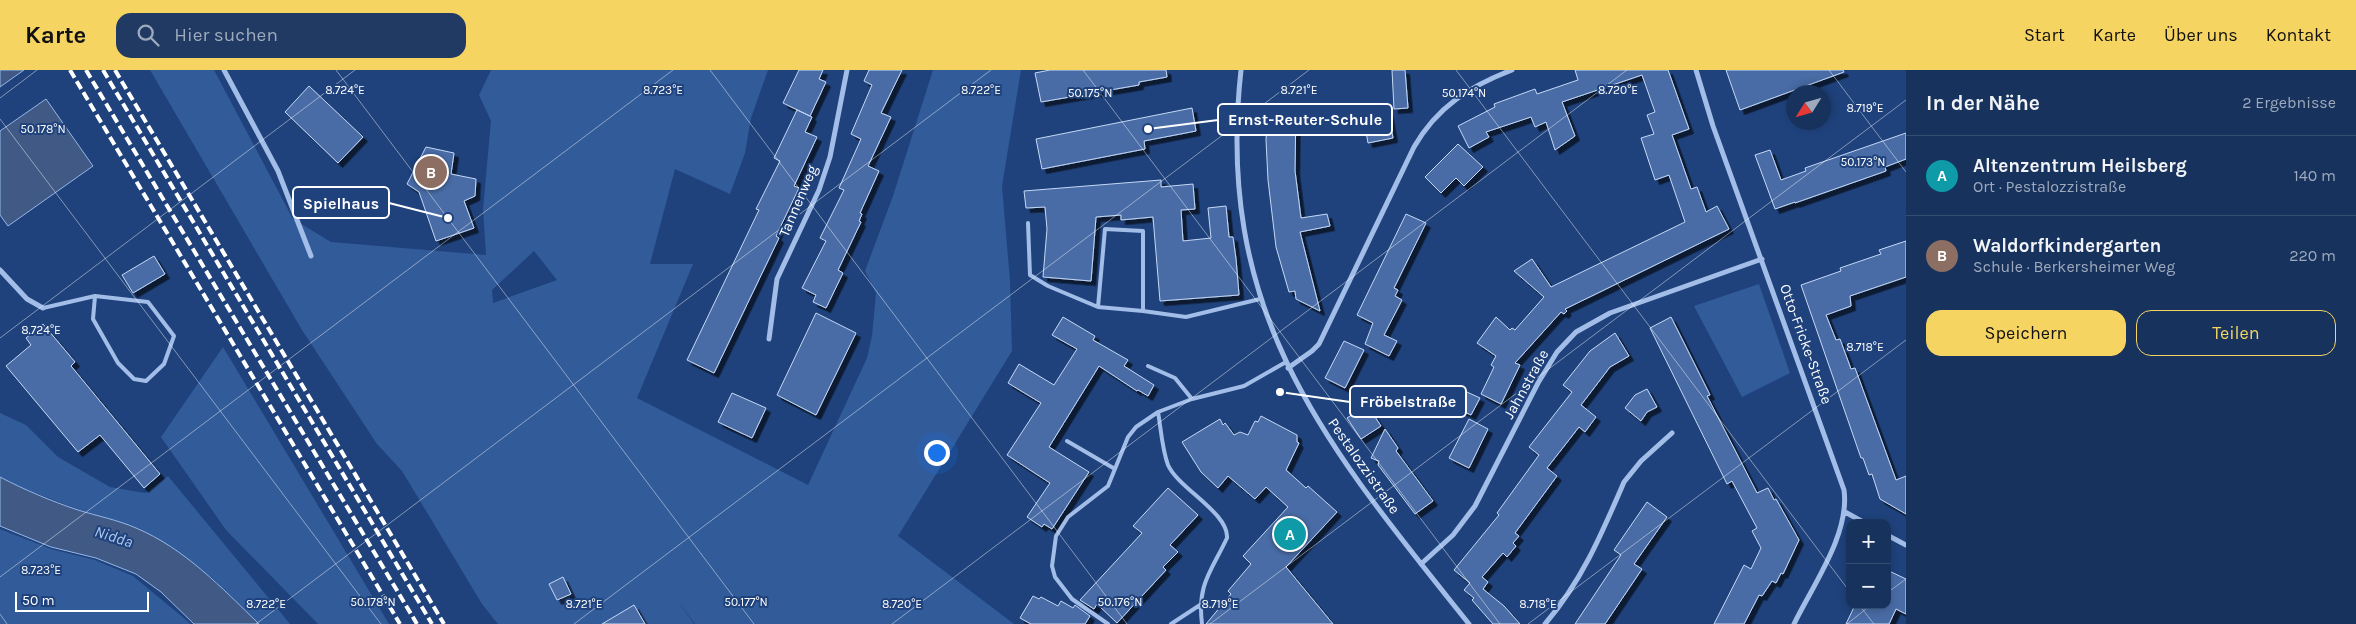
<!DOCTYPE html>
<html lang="de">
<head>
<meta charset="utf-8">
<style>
  :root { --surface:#17325d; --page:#203a63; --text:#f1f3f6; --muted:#9eaabc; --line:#364d72; --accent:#f5d462 }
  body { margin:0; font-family:Karla,sans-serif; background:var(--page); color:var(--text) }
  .controls { position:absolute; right:15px; bottom:15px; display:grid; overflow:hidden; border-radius:10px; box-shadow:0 2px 8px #0003 }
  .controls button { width:45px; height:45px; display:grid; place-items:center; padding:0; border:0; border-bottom:1px solid var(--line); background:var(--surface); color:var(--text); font:25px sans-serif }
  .compass { position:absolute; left:1786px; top:15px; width:45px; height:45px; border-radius:50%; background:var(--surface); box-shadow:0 2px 8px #0003; rotate:233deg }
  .scale { position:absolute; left:15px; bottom:12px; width:134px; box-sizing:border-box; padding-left:5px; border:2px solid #fff; border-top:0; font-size:14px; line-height:18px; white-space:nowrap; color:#fff; -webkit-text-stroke:4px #1f427c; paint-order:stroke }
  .you { position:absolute; left:936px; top:382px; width:18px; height:18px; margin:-12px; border:4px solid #fff; border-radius:50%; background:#1a73e8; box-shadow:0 0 0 8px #1a73e833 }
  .badge { display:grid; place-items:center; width:32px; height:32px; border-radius:50%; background:var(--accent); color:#fff; font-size:16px; font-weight:700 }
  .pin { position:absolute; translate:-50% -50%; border:2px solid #fff; box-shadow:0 1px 5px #0006 }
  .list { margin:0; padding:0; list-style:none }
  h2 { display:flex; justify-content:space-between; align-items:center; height:65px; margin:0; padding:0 20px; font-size:21px }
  h2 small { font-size:16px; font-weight:400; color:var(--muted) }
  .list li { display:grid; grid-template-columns:32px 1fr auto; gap:15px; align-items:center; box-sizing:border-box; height:80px; padding:0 20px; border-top:1px solid var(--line) }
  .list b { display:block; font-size:19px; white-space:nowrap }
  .list p { margin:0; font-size:16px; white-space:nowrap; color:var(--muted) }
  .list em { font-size:16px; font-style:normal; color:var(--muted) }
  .actions { display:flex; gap:10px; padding:15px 20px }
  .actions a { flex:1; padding:11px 0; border:1px solid var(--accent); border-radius:15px; text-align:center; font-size:18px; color:var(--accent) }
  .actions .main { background:var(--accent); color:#111 }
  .icon { flex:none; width:28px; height:28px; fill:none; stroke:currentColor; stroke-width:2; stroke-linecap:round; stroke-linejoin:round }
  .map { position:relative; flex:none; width:1906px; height:554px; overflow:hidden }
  header { display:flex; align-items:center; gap:30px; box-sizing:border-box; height:70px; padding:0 25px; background:var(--accent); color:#111 }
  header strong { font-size:24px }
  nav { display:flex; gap:28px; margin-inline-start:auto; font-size:18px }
  .search { width:350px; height:45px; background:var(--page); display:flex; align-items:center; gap:12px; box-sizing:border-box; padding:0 18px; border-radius:15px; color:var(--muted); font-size:19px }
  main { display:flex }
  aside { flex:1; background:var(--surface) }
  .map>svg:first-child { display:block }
  .green { fill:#325b9a; fill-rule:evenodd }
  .water { fill:#405a85; stroke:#95b7e8 }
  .building { fill:#486ca6; stroke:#c5d8f5; filter:url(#shadow) }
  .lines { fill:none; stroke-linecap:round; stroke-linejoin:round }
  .lane { stroke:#a2bde7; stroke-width:4 }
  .street { stroke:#a2bde7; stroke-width:5 }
  .rail { stroke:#fff; stroke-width:4; stroke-dasharray:9 4; stroke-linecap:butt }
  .ticks { fill:none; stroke:#fff; stroke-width:1; stroke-opacity:0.45 }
  .labels { text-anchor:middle; stroke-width:4; stroke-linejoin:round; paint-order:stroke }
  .street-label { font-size:15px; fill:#fff; stroke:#1f427c }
  .water-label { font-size:16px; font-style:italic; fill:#adc7ef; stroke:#1f427c }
  .ticks-label { font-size:12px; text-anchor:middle; fill:#fff; stroke:#1f427c; stroke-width:4; stroke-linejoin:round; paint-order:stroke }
  .leader { fill:none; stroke:#fff; stroke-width:2 }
  .callout-dot { fill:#fff; stroke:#1f427c; stroke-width:2 }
  .callout { fill:#1f427c; stroke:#fff; stroke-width:2 }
  .callout-label { font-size:16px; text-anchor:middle; font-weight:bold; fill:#fff }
</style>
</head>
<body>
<header>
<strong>Karte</strong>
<div class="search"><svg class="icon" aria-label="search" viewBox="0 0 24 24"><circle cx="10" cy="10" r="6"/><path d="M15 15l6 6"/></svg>Hier suchen</div>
<nav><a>Start</a><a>Karte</a><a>Über uns</a><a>Kontakt</a></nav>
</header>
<main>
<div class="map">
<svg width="1906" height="554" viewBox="0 0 1906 554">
  <defs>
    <filter id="shadow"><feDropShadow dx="4.5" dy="4.5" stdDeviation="0" flood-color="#0009"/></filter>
  </defs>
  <rect width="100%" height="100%" fill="#1f427c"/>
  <path class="green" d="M150 0H214L293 149 331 172 486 185 483 139 491 51 479 25 491 0H768L751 48 745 83 730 124 675 99 650 194H693L637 328 808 415 867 288 872 266 876 223 865 201 893 126 933 0H1021L1002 116 1010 211 1012 281 898 466 1014 554H695L677 530 694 554H498L482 534 402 401 377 374 302 260ZM534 181 557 210 493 233 492 220Z
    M1759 214 1790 303 1742 327 1694 236Z
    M223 277 389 554H318L226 460 161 367Z
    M0 343 26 355 58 387 110 417 145 423 168 406 290 554H259L212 508 136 458 77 439 27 420 0 407Z
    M0 459 51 479 95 490 133 506 191 554H0Z"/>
  <path class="water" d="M0 0H24L0 17Z
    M46 29 93 96 8 156 0 145V61Z
    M0 407C25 420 51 431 78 440 97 446 118 450 136 458 184 478 222 518 259 554H194L161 522 136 504 96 488 51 477 0 456Z"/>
  <path class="building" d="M799 0H823L819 9 826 12 810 46 783 33Z
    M869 0H902L881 43 891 47 868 96 879 101 860 143 862 144 859 151 861 152 838 200 843 203 826 238 813 232 816 225 802 218 826 171 820 168 844 120 839 118 861 69 851 64 872 15 864 11Z
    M1050 0H1166L1167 7 1139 12V15L1041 32 1035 3Z
    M1392 0H1405L1408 38 1394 39Z
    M1575 0H1668L1689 59 1672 65 1691 119 1697 117 1706 142 1717 136 1729 159 1565 239 1567 241 1564 244 1561 242 1515 293 1520 295 1501 334 1481 324 1494 297 1491 295 1496 286 1477 273 1496 247 1510 260 1512 258 1515 260 1544 227 1514 201 1532 189 1551 217 1685 152 1669 105 1655 110 1641 68 1654 64 1647 45 1655 42 1642 5 1562 32 1575 66 1555 80 1546 52 1535 57 1531 47 1486 62 1489 67 1469 78 1458 56 1495 37 1494 34 1535 19 1537 24 1578 10Z
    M1726 0H1843L1844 2 1740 40Z
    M309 16 363 67 338 93 285 42Z
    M1274 34H1296L1295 101 1301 148 1327 144 1330 156 1300 162 1320 241 1296 229 1295 221 1289 222 1276 177 1268 110 1266 70 1268 36Z
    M1192 38 1196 61 1144 71 1145 79 1042 99 1036 69Z
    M797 40 812 47 805 62 817 67 794 116 799 118 776 166 779 168 714 303 687 290 759 140 756 139 780 91 774 88Z
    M1388 40 1393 68 1368 73 1363 45Z
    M1906 63V89L1885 97 1886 101 1795 133V132L1775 139 1755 85 1770 80 1781 110 1806 101 1805 98Z
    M1458 74 1483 97 1464 116 1456 108 1441 123 1425 107Z
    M426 77 454 83 451 104 476 109 475 126 464 131 474 158 436 171 419 122 407 114Z
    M1161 110V117L1193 114 1195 139 1181 140 1183 171 1211 168 1208 138 1226 136 1229 167H1233L1236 189 1239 225 1160 231 1153 147 1121 150V145L1096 147 1091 211 1043 207 1047 159 1045 137 1026 138 1024 121Z
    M1406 144 1426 153 1394 218 1398 220 1395 226 1402 230 1384 265 1397 271 1389 286 1365 274 1373 253 1357 245Z
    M1906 171V207L1850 226 1851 236 1826 245 1836 270 1840 269 1851 299 1855 298 1896 410 1906 406V444L1880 429 1872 404 1869 405 1863 388H1861L1801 215 1841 201 1840 198 1881 184 1879 180Z
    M154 186 165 204 133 223 122 205Z
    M816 243 856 263 816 345 777 325Z
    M1063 247 1095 266 1093 270 1128 290 1124 296 1154 315 1148 326 1138 320 1137 321 1099 296 1049 377 1089 402 1052 459 1044 454 1042 457 1027 447 1050 413 1007 385 1041 333 1008 313 1019 294 1054 315 1077 279 1052 265Z
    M1671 247 1710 325 1707 326 1757 423 1768 418 1774 430 1776 429 1799 470 1783 504 1781 503 1776 513 1772 511 1762 526 1759 525 1744 554H1714L1744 495 1751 499 1761 478 1752 461 1757 458 1732 411 1727 414 1650 258Z
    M43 254 75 292 71 296 160 404 144 418 100 365 78 382 6 296 31 275 26 268Z
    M1615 263 1629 286 1610 297 1581 335 1596 347 1585 362 1579 357 1547 398 1557 406 1515 463 1519 466 1513 473 1516 476 1507 487 1503 483 1482 507 1488 512 1483 519 1504 536 1520 554H1493L1472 530 1474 528 1464 520 1470 513 1454 500 1499 445 1497 443 1539 385 1529 377 1572 322 1563 315 1590 281Z
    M1344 271 1364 280 1345 318 1325 308Z
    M1458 318 1480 328 1471 345 1450 335Z
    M1647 319 1657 337 1647 342 1641 351 1625 338 1635 325Z
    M732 323 766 338 752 368 718 352Z
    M1367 335 1381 356 1361 369 1347 348Z
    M1261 346 1297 365V372L1299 373 1286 400 1306 418 1308 416 1337 442 1286 497 1333 554H1206L1231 524 1228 521 1251 494 1243 486 1288 437 1266 417 1255 429 1228 406 1218 418 1201 402 1182 372 1220 349 1223 355 1225 353 1234 365 1240 362 1248 365 1255 351 1258 352Z
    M1469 349 1488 359 1469 398 1449 388Z
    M1385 359 1398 378 1396 381 1433 431 1415 444 1378 395 1379 391 1371 388Z
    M1168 418 1198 445 1170 475 1178 482 1163 497 1166 500 1117 553 1097 534 1094 539 1080 530 1142 463 1133 456Z
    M1647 432 1667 447 1634 494 1642 499 1605 554H1575L1621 485 1614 480Z
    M1887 500 1906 509V544L1896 539 1889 554H1846L1855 535H1888Z
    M563 507 571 524 557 530 549 514Z
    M1033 526 1039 529 1041 527 1058 536 1061 531 1073 538 1075 535 1090 546 1085 554H1031L1020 548Z
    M634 535 645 554H602Z"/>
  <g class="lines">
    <path class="lane" d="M1028 153 1030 205 1048 216 1098 237
      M43 238 95 226 148 232 174 266 164 294 146 311 134 309 118 293 93 249 95 226
      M1143 241 1098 237 1105 159 1143 161V241L1186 247 1260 229
      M1148 296 1175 308 1192 329
      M1067 371 1115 399
      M1108 554 1072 529 1055 507 1052 496 1056 466 1068 447 1108 416 1128 367 1136 357 1158 342
      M1171 554 1200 535
      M1202 554C1197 514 1211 502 1227 468 1229 443 1178 418 1168 395 1162 379 1161 359 1158 342L1192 329 1244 316 1286 292"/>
    <path class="street" d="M224 0 278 101 311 186
      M1241 0C1214 245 1326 375 1469 554
      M1696 0 1713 56 1844 420C1850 464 1813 515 1794 554
      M0 200 27 229 43 238
      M769 269 777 209 819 120 830 87 847 0
      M1288 298 1312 281 1319 274 1414 77C1437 37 1470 16 1512 0
      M1845 442 1865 453
      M1887 465 1906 475
      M1421 494 1453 465 1475 436 1538 313 1557 282 1576 262 1610 243 1762 189
      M1545 554C1582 511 1602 463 1624 412L1641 391 1672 363"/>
    <path class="rail" d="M70 0 400 554
      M86 0 417 554
      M103 0 432 554
      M115 0 444 554"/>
  </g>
  <path class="ticks" d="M336 0 754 554M710 0 1127 554M1083 0 1500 554M1456 0 1850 522M1829 0 1906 102M0 28 37 0M0 49 381 554M0 268 355 0M0 507 673 0M1887 523 1906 509M1859 535 1874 554M0 544 7 554M256 554 991 0M574 554 1309 0M892 554 1627 0M1210 554 1906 30M1528 554 1906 270M1847 554 1871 535"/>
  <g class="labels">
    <g class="street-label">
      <text transform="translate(798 131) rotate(-67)" y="5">Tannenweg</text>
      <text transform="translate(1806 274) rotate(70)" y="5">Otto-Fricke-Straße</text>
      <text transform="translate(1526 314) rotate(-61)" y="5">Jahnstraße</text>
      <text transform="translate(1364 396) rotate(55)" y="5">Pestalozzistraße</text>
    </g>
    <g class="water-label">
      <text transform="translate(114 466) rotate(18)" y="6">Nidda</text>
    </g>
  </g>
  <g class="ticks-label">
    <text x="663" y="24">8.723°E</text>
    <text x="981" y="24">8.722°E</text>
    <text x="1299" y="24">8.721°E</text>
    <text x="1618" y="24">8.720°E</text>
    <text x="345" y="24">8.724°E</text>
    <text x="1090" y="27">50.175°N</text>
    <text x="1464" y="27">50.174°N</text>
    <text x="1865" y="42">8.719°E</text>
    <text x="43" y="63">50.178°N</text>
    <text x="1863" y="96">50.173°N</text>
    <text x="41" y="264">8.724°E</text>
    <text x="1865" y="281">8.718°E</text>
    <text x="41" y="504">8.723°E</text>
    <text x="373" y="536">50.178°N</text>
    <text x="746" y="536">50.177°N</text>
    <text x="1120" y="536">50.176°N</text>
    <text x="266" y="538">8.722°E</text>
    <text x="584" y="538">8.721°E</text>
    <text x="902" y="538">8.720°E</text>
    <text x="1220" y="538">8.719°E</text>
    <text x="1538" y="538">8.718°E</text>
  </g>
  <path class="leader" d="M1148 59L1218 50M448 148L389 133M1280 322L1350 332"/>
  <g class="callout-dot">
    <circle cx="1148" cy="59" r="5"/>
    <circle cx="448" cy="148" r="5"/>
    <circle cx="1280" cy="322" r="5"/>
  </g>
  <g class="callout">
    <rect x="1218" y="34" width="174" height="31" rx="5"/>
    <rect x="293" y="117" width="96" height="31" rx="5"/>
    <rect x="1350" y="316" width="116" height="31" rx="5"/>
  </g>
  <g class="callout-label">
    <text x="1305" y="55">Ernst-Reuter-Schule</text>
    <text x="341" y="139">Spielhaus</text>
    <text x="1408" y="337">Fröbelstraße</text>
  </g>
</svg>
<div class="controls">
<button>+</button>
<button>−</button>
</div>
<svg class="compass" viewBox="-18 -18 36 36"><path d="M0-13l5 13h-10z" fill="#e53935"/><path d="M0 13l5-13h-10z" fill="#9eaabc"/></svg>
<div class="scale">50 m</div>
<div class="you"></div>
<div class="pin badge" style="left:1290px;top:464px;background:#0f9aa8">A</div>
<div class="pin badge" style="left:431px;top:102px;background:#8d6e63">B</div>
</div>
<aside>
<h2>In der Nähe<small>2 Ergebnisse</small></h2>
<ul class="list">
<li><span class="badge" style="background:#0f9aa8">A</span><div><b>Altenzentrum Heilsberg</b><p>Ort · Pestalozzistraße</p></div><em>140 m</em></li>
<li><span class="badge" style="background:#8d6e63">B</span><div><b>Waldorfkindergarten</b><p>Schule · Berkersheimer Weg</p></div><em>220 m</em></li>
</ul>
<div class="actions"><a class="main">Speichern</a><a>Teilen</a></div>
</aside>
</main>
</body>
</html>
